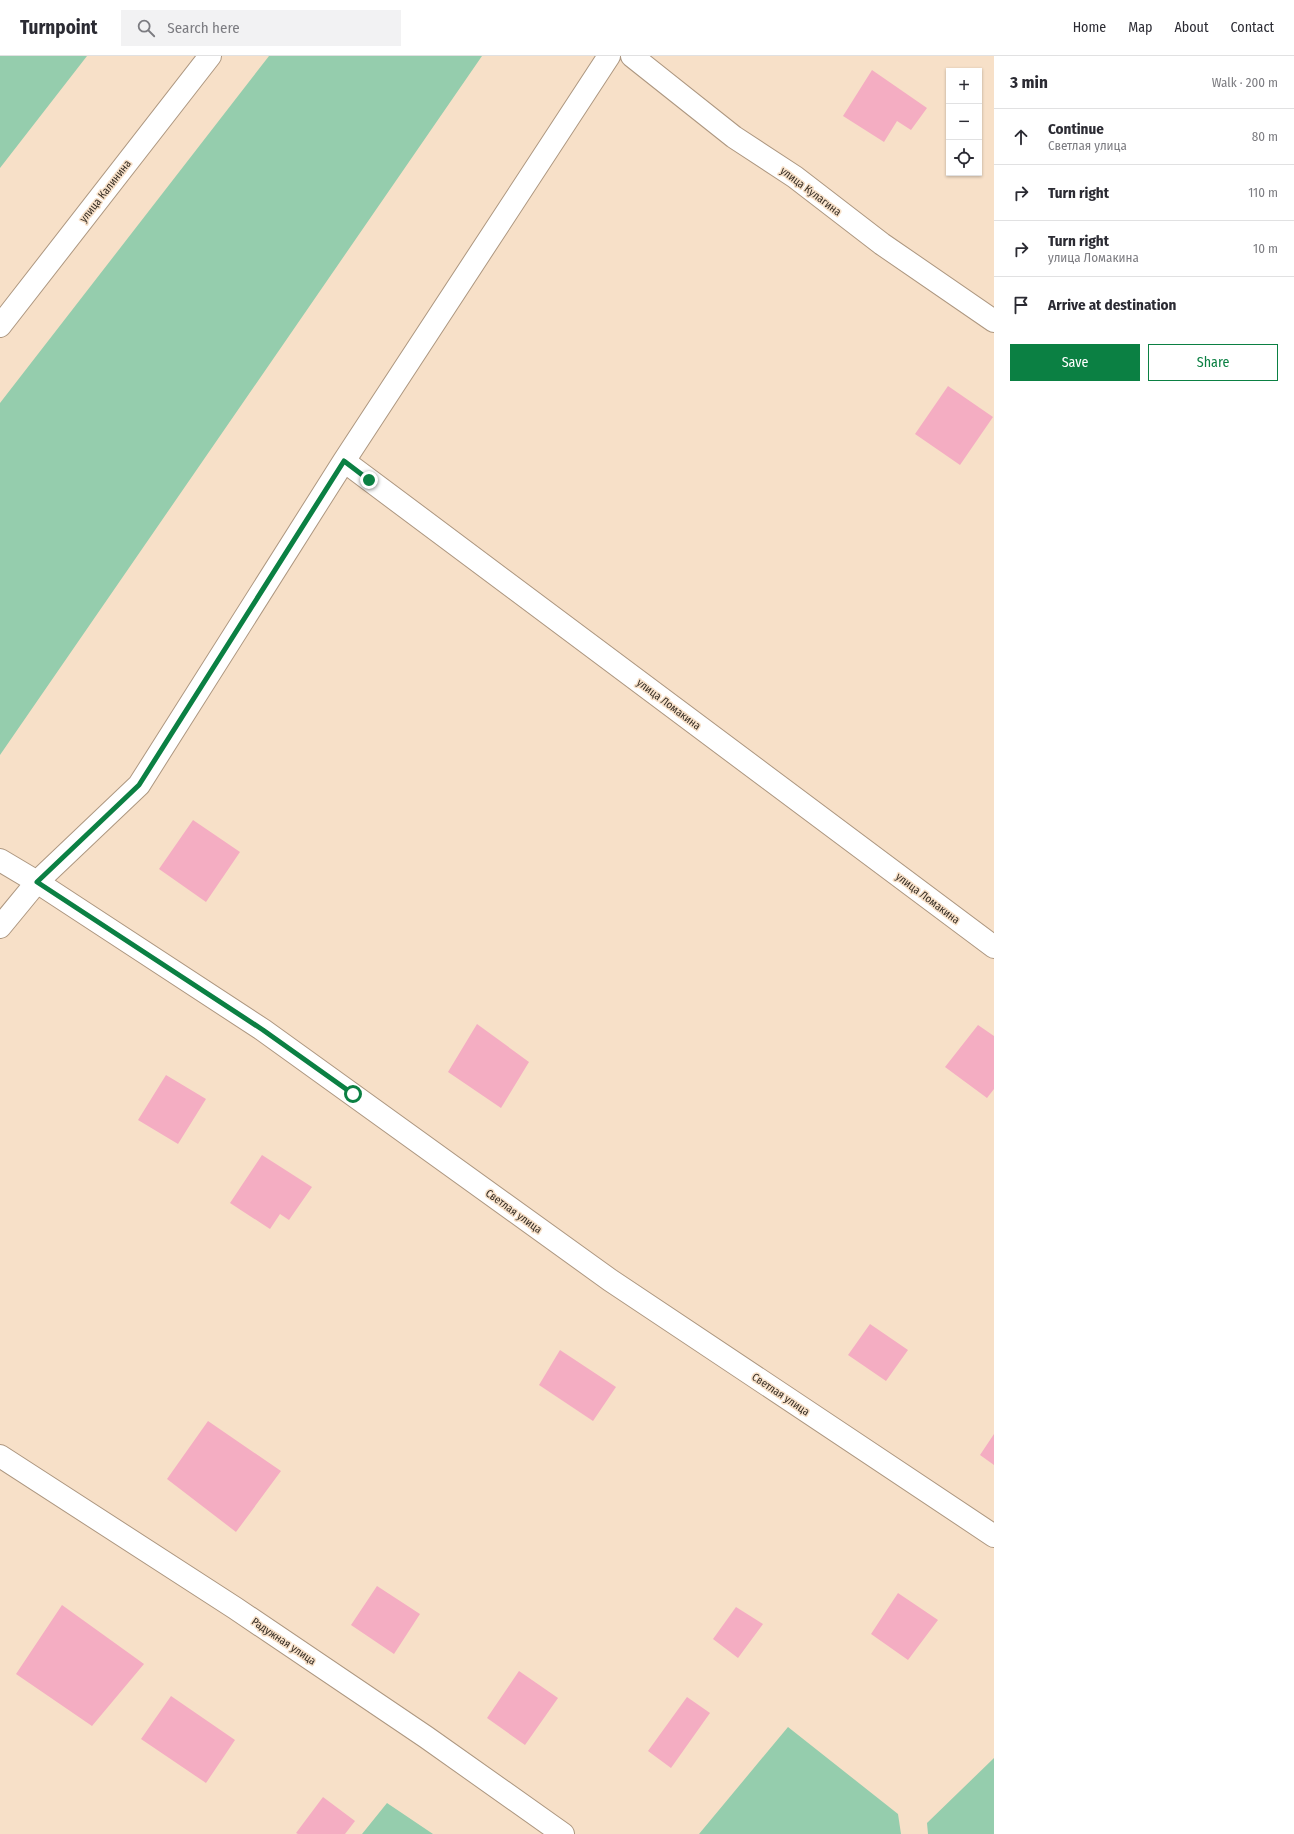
<!DOCTYPE html>
<html lang="en">
<head>
<meta charset="utf-8">
<style>
  :root { --surface:#fff; --page:#f2f2f3; --text:#2b2b33; --muted:#7c7c81; --line:#e1e1e2; --accent:#0b8043 }
  body { margin:0; font-family:"Fira Sans Condensed",sans-serif; background:var(--page); color:var(--text) }
  .controls { position:absolute; right:12px; top:12px; display:grid; overflow:hidden; border-radius:0px; box-shadow:0 1px 3px #0004 }
  .controls button { width:36px; height:36px; display:grid; place-items:center; padding:0; border:0; border-bottom:1px solid var(--line); background:var(--surface); color:var(--text); font:20px sans-serif }
  .stop { position:absolute; width:12px; height:12px; margin:-9px; border:3px solid #0b8043; border-radius:50%; background:#fff }
  .stop.end { background:#0b8043; border-color:#fff; box-shadow:0 1px 4px #0008 }
  .list { margin:0; padding:0; list-style:none }
  h2 { display:flex; justify-content:space-between; align-items:center; height:52px; margin:0; padding:0 16px; font-size:17px }
  h2 small { font-size:13px; font-weight:400; color:var(--muted) }
  .list li { display:grid; grid-template-columns:26px 1fr auto; gap:12px; align-items:center; box-sizing:border-box; height:56px; padding:0 16px; border-top:1px solid var(--line) }
  .list b { display:block; font-size:15px; white-space:nowrap }
  .list p { margin:0; font-size:13px; white-space:nowrap; color:var(--muted) }
  .list em { font-size:13px; font-style:normal; color:var(--muted) }
  .actions { display:flex; gap:8px; padding:12px 16px }
  .actions a { flex:1; padding:9px 0; border:1px solid var(--accent); border-radius:0px; text-align:center; font-size:14px; color:var(--accent) }
  .actions .main { background:var(--accent); color:#fff }
  .icon { flex:none; width:22px; height:22px; fill:none; stroke:currentColor; stroke-width:2; stroke-linecap:round; stroke-linejoin:round }
  .map { position:relative; flex:none; width:994px; height:1778px; overflow:hidden }
  header { display:flex; align-items:center; gap:24px; box-sizing:border-box; height:56px; padding:0 20px; background:var(--surface); border-bottom:1px solid var(--line) }
  header strong { font-size:19px }
  nav { display:flex; gap:22px; margin-inline-start:auto; font-size:14px }
  .search { width:280px; height:36px; background:var(--page); display:flex; align-items:center; gap:10px; box-sizing:border-box; padding:0 14px; border-radius:0px; color:var(--muted); font-size:15px }
  main { display:flex }
  aside { flex:1; background:var(--surface) }
  .map>svg:first-child { display:block }
  .green { fill:#95cdad }
  .building { fill:#f4adc2 }
  .lines { fill:none; stroke-linecap:round; stroke-linejoin:round }
  .minor-casing { stroke:#ad9780; stroke-width:24 }
  .secondary-casing { stroke:#ad9780; stroke-width:24 }
  .minor { stroke:#fff; stroke-width:22 }
  .secondary { stroke:#fff; stroke-width:22 }
  .route { stroke:#0b8043; stroke-width:5 }
  .labels { text-anchor:middle; stroke-width:3; stroke-linejoin:round; paint-order:stroke }
  .street-label { font-size:11px; fill:#362d24; stroke:#f7e0c8 }
</style>
</head>
<body>
<header>
<strong>Turnpoint</strong>
<div class="search"><svg class="icon" aria-label="search" viewBox="0 0 24 24"><circle cx="10" cy="10" r="6"/><path d="M15 15l6 6"/></svg>Search here</div>
<nav><a>Home</a><a>Map</a><a>About</a><a>Contact</a></nav>
</header>
<main>
<div class="map">
<svg width="994" height="1778" viewBox="0 0 994 1778">
  <rect width="100%" height="100%" fill="#f7e0c8"/>
  <path class="green" d="M0 0H87L0 112Z
    M269 0H482L0 699V347Z
    M788 1671 898 1758 901 1778H699Z
    M994 1702V1778H928L927 1767Z
    M387 1747 433 1778H362Z"/>
  <path class="building" d="M872 14 927 52 911 74 897 65 884 86 843 60Z
    M948 330 993 361 960 409 915 378Z
    M193 764 240 796 206 846 159 813Z
    M477 968 529 1006 501 1052 448 1016Z
    M978 969 994 980V1033L987 1042 945 1011Z
    M166 1019 206 1043 178 1088 138 1064Z
    M262 1099 312 1131 289 1164 280 1158 270 1173 230 1147Z
    M870 1268 908 1294 886 1325 848 1299Z
    M560 1294 616 1331 593 1365 539 1329Z
    M208 1365 281 1415 236 1476 167 1423Z
    M994 1378V1409L980 1399Z
    M377 1530 420 1558 394 1598 351 1569Z
    M898 1537 938 1564 908 1604 871 1578Z
    M62 1549 144 1608 92 1670 16 1618Z
    M736 1551 763 1568 738 1602 713 1583Z
    M519 1615 558 1642 525 1689 487 1662Z
    M171 1640 235 1684 206 1727 141 1683Z
    M687 1641 710 1657 671 1712 648 1695Z
    M323 1741 355 1765 345 1778H298L296 1777Z"/>
  <g class="lines">
    <g class="minor-casing">
      <path id="minor" d="M632 0 734 81 795 121 882 188 994 265
        M344 405 994 891
        M0 804 37 826 263 974 610 1224 994 1480
        M0 871 37 826 139 729 344 405 609 0
        M0 1400 235 1552 426 1681 563 1778"/>
    </g>
    <g class="secondary-casing">
      <path id="secondary" d="M0 270 210 0"/>
    </g>
    <use href="#minor" class="minor"/>
    <use href="#secondary" class="secondary"/>
  </g>
  <g class="lines">
    <path class="route" d="M353 1038 263 974 37 826 139 729 344 405 369 424"/>
  </g>
  <g class="labels">
    <g class="street-label">
      <text transform="translate(105 135) rotate(-52)" y="4">улица Калинина</text>
      <text transform="translate(811 135) rotate(37)" y="4">улица Кулагина</text>
      <text transform="translate(669 648) rotate(37)" y="4">улица Ломакина</text>
      <text transform="translate(928 842) rotate(37)" y="4">улица Ломакина</text>
      <text transform="translate(514 1155) rotate(36)" y="4">Светлая улица</text>
      <text transform="translate(781 1338) rotate(34)" y="4">Светлая улица</text>
      <text transform="translate(284 1585) rotate(34)" y="4">Радужная улица</text>
    </g>
  </g>
</svg>
<div class="controls">
<button>+</button>
<button>−</button>
<button><svg class="icon" aria-label="locate" viewBox="0 0 24 24"><circle cx="12" cy="12" r="6"/><path d="M12 2v4M12 18v4M2 12h4M18 12h4"/></svg></button>
</div>
<div class="stop" style="left:353px;top:1038px"></div>
<div class="stop end" style="left:369px;top:424px"></div>
</div>
<aside>
<h2>3 min<small>Walk · 200 m</small></h2>
<ul class="list">
<li><svg class="icon" aria-label="ahead" viewBox="0 0 24 24"><path d="M12 20V5M6 11l6-6 6 6"/></svg><div><b>Continue</b><p>Светлая улица</p></div><em>80 m</em></li>
<li><svg class="icon" aria-label="right" viewBox="0 0 24 24"><path d="M7 20v-9h11M14 6l5 5-5 5"/></svg><div><b>Turn right</b></div><em>110 m</em></li>
<li><svg class="icon" aria-label="right" viewBox="0 0 24 24"><path d="M7 20v-9h11M14 6l5 5-5 5"/></svg><div><b>Turn right</b><p>улица Ломакина</p></div><em>10 m</em></li>
<li><svg class="icon" aria-label="arrive" viewBox="0 0 24 24"><path d="M6 21V4h12l-3 4 3 4H6"/></svg><div><b>Arrive at destination</b></div></li>
</ul>
<div class="actions"><a class="main">Save</a><a>Share</a></div>
</aside>
</main>
</body>
</html>
